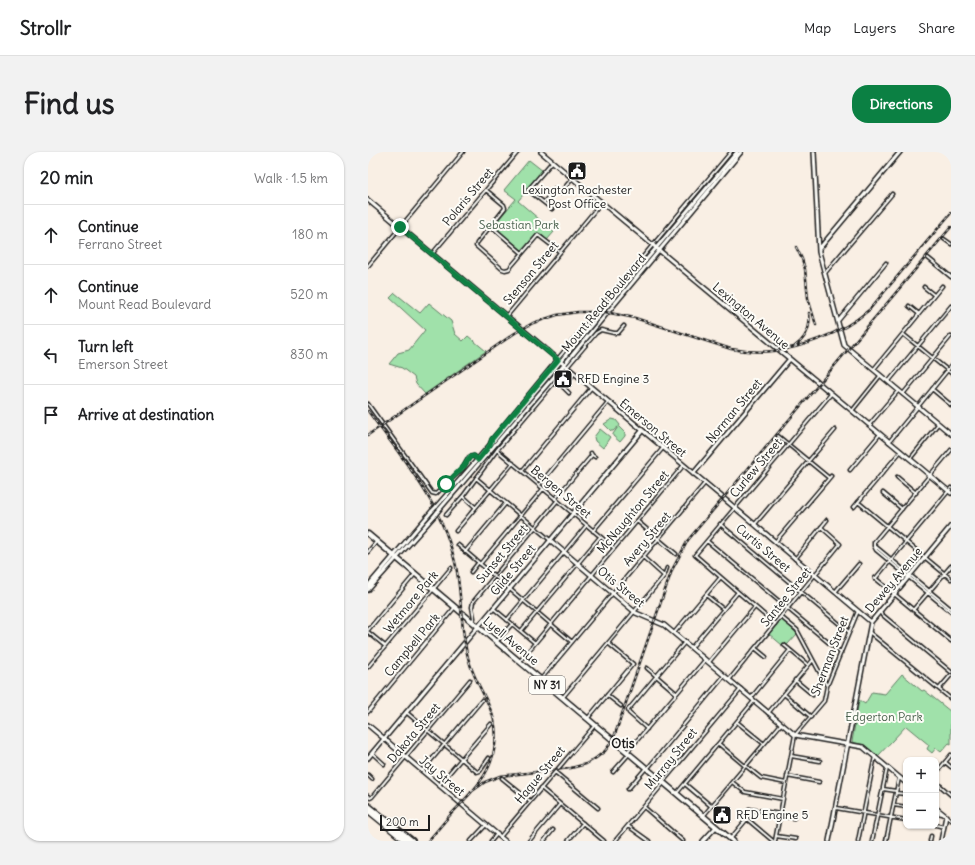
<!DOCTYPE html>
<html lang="en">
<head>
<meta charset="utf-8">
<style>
  :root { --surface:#fff; --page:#f2f2f2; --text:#202124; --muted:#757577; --line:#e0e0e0; --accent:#0b8043 }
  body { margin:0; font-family:Delius,sans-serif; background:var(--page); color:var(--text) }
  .controls { position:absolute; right:12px; bottom:12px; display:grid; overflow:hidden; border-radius:8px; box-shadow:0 1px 3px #0004 }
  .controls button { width:36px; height:36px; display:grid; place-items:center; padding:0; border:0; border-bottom:1px solid var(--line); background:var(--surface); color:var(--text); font:20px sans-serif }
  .scale { position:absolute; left:12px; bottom:10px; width:50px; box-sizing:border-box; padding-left:4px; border:2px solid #1c1c1c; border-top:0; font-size:11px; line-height:14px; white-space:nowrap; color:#1c1c1c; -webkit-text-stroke:3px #fdfcf7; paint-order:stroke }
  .stop { position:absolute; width:12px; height:12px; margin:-9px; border:3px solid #0b8043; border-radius:50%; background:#fff }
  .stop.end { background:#0b8043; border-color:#fff; box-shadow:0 1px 4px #0008 }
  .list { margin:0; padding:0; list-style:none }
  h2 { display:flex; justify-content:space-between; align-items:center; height:52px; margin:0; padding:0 16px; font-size:17px }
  h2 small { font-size:13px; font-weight:400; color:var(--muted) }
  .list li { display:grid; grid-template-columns:26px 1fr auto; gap:12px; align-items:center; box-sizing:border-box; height:60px; padding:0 16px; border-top:1px solid var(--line) }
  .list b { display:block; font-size:15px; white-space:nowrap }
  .list p { margin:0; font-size:13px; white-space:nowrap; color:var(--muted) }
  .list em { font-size:13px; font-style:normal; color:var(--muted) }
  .icon { flex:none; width:22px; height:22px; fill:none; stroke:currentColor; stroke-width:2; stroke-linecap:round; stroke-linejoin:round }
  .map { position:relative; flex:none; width:583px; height:689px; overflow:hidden; border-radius:16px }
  header { display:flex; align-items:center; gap:24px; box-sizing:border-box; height:56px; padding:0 20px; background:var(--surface); border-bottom:1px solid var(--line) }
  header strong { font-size:19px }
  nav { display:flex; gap:22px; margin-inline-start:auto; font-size:14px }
  .intro { display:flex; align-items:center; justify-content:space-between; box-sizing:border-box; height:96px; padding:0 24px }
  h1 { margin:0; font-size:28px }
  .button { padding:10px 18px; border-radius:16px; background:var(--accent); color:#fff; font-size:14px; font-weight:700 }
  main { display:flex; gap:24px; padding:0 24px }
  aside { flex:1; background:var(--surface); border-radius:16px; box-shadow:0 1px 3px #0004 }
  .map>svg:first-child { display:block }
  .green { fill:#a0e1aa; stroke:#5e7e63 }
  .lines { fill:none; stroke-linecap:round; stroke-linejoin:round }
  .street-casing { stroke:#1c1c1c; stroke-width:5 }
  .secondary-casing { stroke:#1c1c1c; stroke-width:6 }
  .primary-casing { stroke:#1c1c1c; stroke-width:7 }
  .highway-casing { stroke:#1c1c1c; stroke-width:8 }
  .street { stroke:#fdfcf7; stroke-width:2 }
  .secondary { stroke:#fdfcf7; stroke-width:3 }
  .primary { stroke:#fdfcf7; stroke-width:4 }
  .highway { stroke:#fdfcf7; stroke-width:5 }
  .rail-casing { stroke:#1c1c1c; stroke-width:2.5 }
  .rail { stroke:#fdfcf7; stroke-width:1; stroke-dasharray:3; stroke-linecap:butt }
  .secondary-bridge-casing { stroke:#1c1c1c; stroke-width:6; stroke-linecap:butt }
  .secondary-bridge { stroke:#fdfcf7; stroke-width:3 }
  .route { stroke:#0b8043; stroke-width:5 }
  .labels { text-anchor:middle; stroke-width:4; stroke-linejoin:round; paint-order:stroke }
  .shield { fill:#fdfcf7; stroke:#605f5e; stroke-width:1 }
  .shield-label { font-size:11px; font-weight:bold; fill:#1c1c1c }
  .poi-label { font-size:12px; fill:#1c1c1c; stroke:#fdfcf7; text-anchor:start }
  .street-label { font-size:12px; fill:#1c1c1c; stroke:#fdfcf7 }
  .park-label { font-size:12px; fill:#4a614e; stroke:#fdfcf7 }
  .neighbourhood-label { font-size:13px; font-weight:bold; fill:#1c1c1c; stroke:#fdfcf7 }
</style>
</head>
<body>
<header>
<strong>Strollr</strong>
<nav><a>Map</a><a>Layers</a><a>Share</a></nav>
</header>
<div class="intro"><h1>Find us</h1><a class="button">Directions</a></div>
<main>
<aside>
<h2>20 min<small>Walk · 1.5 km</small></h2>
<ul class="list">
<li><svg class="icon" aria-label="ahead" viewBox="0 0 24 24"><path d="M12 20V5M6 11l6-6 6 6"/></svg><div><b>Continue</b><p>Ferrano Street</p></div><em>180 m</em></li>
<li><svg class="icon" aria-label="ahead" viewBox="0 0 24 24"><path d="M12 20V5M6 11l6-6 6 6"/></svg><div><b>Continue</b><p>Mount Read Boulevard</p></div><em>520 m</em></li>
<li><svg class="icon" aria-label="left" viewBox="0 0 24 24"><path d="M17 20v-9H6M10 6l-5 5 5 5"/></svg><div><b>Turn left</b><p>Emerson Street</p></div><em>830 m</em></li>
<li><svg class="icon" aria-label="arrive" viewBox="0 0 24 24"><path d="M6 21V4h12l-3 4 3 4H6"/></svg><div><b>Arrive at destination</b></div></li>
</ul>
</aside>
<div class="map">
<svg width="583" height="689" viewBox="0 0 583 689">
  <rect width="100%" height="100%" fill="#f9efe4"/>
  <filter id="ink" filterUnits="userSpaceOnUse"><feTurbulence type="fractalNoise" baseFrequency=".025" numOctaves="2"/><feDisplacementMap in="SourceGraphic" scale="8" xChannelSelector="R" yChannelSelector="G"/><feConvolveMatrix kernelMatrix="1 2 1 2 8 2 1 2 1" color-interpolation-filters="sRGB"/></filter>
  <g filter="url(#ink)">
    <path class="green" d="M161 8 175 19 150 49 186 80 179 88 173 82H168L154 98 125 74 148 47 136 38Z
      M27 141 52 161 61 151 83 169 87 182 95 189 100 184 118 199 57 242 48 232 46 225 34 216 21 212 30 201 41 198 57 178 22 146Z
      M244 267 248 268 252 273 251 275 257 281V284L252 290 245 284V282L250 275 245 279H243L236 272Z
      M232 277 242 285 235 296 227 289 226 285Z
      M414 467 429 482 419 493 416 491 414 493 401 482Z
      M534 522 554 539 556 538 583 560V592L581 591 573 600 568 596 564 601 559 597 561 593 538 574 510 604 496 593 484 590 491 548 497 552 504 540 517 542Z"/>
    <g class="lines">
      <g class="street-casing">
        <path id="street" d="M184 10 160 38 184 57
          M118 38 136 53 137 56 109 91 108 94 134 117 137 118 141 117 170 83 192 100
          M176 50 187 37 192 41 204 27
          M123 74 154 101
          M576 87 583 92
          M64 102 150 0
          M560 106 583 125
          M0 114 95 0
          M457 121 524 42
          M556 135 566 143
          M541 154 551 162
          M231 157 363 0
          M139 164 233 51
          M470 169 518 111
          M535 182 583 221
          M506 217 574 134
          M521 229 583 154
          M564 237 583 253
          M201 241 195 235 206 222
          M535 242 583 184
          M0 252 64 341 68 342 71 339 95 316 101 305 106 304 110 308
          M484 259 512 224
          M501 273 530 239
          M410 284 461 326
          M521 290 583 214
          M122 292 124 287 225 164
          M129 298 246 396
          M223 301 224 303 227 305
          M542 307 570 272
          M482 318 512 282
          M154 319 223 236
          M529 325 548 341
          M108 326 182 388
          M171 333 240 250
          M515 341 534 357
          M95 344 107 355
          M187 347 224 303
          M490 350 583 427
          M486 355 533 299
          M78 363 95 344 129 298 228 181 233 178 246 181H250L256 174
          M269 369 308 402
          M352 372 481 480
          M387 372 467 278
          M88 379 145 311
          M225 379 295 296
          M339 389 473 501
          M407 390 463 324
          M90 393 204 490
          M506 394V390L583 298
          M506 394 508 398 583 460
          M507 394 583 457
          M0 400 9 389
          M97 400 138 351
          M275 405 296 424
          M427 407 459 368
          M112 412 175 337
          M103 420 110 411
          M507 426 583 489
          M507 427 583 336
          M467 440 491 412
          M338 443 355 457
          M125 456 167 491
          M545 458 583 414
          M511 460 583 520
          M413 465 429 478 459 534
          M139 468 218 374
          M104 469 106 466 104 455 105 450 189 349
          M407 472 327 403 463 242
          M0 478 47 422
          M153 479 232 385
          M0 480 17 494
          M501 480 583 547
          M306 481 352 426
          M129 489 144 472
          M416 493 440 513
          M323 496 370 440
          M387 496 398 505
          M152 509 315 314
          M341 510 387 455
          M0 515 83 416
          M279 516 308 541
          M173 527 337 331
          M361 528 472 392 453 375
          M427 528 445 543
          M571 537 583 523
          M416 542 443 565
          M239 543 253 554
          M195 545 296 424 299 416
          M383 546 422 498
          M0 560 87 455
          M38 560 109 620 112 619 121 606
          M400 561 445 508
          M220 566 265 512 240 491
          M369 570 396 592
          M279 577 261 561 260 558 317 490
          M351 592 377 614
          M260 599 337 508
          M4 601 16 612
          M423 604 452 609
          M577 610 583 615
          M378 614 393 626 418 631
          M280 616 356 524
          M54 619 114 548
          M187 620 230 656
          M245 620 261 602
          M568 621 583 603
          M0 623 4 627
          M419 624 451 630
          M134 626 162 649
          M364 630 377 640 415 647
          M568 630 583 643
          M317 632 343 654
          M71 633 123 572
          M173 636 236 689
          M260 637 278 616
          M515 637 528 639
          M309 641 386 549
          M528 641 538 642
          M0 644 2 646 4 645 102 528
          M526 653 538 655
          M276 655 315 689
          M468 656 538 668
          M568 661 575 662
          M336 663 413 572
          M412 664 426 666
          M578 664 583 668
          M379 667 405 689
          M568 673 576 675
          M260 674 281 689
          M408 684 428 687
          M132 685 227 573
          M363 686 379 667 381 657 412 662
          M103 689 118 673
          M123 689 129 682
          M161 689 192 652
          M176 689 185 678
          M200 689 215 671
          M247 689 294 633 295 630 373 537
          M407 689 427 583 456 549 459 534 490 459
          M490 689 507 604
          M504 689 519 616
          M518 689 531 626
          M562 689 563 684"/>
      </g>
      <g class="secondary-casing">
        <path id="secondary" d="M173 0 583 341
          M446 0 451 100 476 193 583 282
          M0 48 503 470
          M451 97 532 0
          M325 322 421 208
          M68 355 122 293 369 0
          M70 359 196 213 373 0
          M182 388 268 461 296 473 427 583 495 595 538 631
          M0 434 64 359
          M0 438 67 363
          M0 573 137 689
          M0 606 274 279
          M568 656 578 664 573 689
          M335 689 348 675
          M461 689 503 470 583 374"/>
      </g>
      <g class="primary-casing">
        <path id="primary" d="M0 382 365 689"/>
      </g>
      <g class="highway-casing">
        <path id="highway" d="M0 654 44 689
          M0 658 38 689"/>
      </g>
      <use href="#street" class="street"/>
      <use href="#secondary" class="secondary"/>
      <use href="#primary" class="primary"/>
      <use href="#highway" class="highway"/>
      <g class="rail-casing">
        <path id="rail" d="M428 95 434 107 437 117 440 146 448 173
          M427 194C438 186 443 175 441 161
          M0 259C34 306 74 352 87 410 95 442 91 477 101 509 111 544 136 561 125 603 119 627 100 644 84 661 76 670 68 680 60 689
          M0 283 147 181 165 171 189 163 210 160H237L267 166 363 197C396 203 420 199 451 187 470 180 486 171 501 158L583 61
          M103 640 117 630 132 624 203 616 218 612 228 606 237 599 245 588 304 418 320 388 583 75"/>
      </g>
      <use href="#rail" class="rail"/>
      <g class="secondary-bridge-casing">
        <path id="secondary-bridge" d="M64 359 68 355
          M67 363 70 359"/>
      </g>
      <use href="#secondary-bridge" class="secondary-bridge"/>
    </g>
  </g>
  <g class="lines" filter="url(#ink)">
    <path class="route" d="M32 75 190 208 124 287 122 293 110 308 106 304 102 305 96 314 78 332"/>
  </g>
  <defs>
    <g id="civic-square" transform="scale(1)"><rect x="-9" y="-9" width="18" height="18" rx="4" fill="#1c1c1c" stroke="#fdfcf7"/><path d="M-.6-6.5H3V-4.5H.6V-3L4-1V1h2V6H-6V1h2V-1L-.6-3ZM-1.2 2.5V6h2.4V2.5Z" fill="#fff"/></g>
  </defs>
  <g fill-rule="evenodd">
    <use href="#civic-square" x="209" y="19"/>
    <use href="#civic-square" x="195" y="227"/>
    <use href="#civic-square" x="354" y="663"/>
  </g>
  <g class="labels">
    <rect class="shield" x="161" y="524" width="36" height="18" rx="3"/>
    <g class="shield-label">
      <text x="179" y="537">NY 31</text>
    </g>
    <g class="poi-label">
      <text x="209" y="42" text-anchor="middle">Lexington Rochester<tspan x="209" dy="14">Post Office</tspan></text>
      <text x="209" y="231">RFD Engine 3</text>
      <text x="368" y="667">RFD Engine 5</text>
    </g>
    <g class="street-label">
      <text transform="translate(100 45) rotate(-50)" y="4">Polaris Street</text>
      <text transform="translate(163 121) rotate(-50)" y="4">Stenson Street</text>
      <text transform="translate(236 151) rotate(-50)" y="4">Mount Read Boulevard</text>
      <text transform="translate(383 164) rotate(40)" y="4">Lexington Avenue</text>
      <text transform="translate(366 259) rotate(-50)" y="4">Norman Street</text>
      <text transform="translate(285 276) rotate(40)" y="4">Emerson Street</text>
      <text transform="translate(388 316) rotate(-50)" y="4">Curlew Street</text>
      <text transform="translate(193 340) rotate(40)" y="4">Bergen Street</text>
      <text transform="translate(265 360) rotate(-50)" y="4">McNaughton Street</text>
      <text transform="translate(279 387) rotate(-50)" y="4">Avery Street</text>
      <text transform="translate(395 396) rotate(40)" y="4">Curtis Street</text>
      <text transform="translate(134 402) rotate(-50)" y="4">Sunset Street</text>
      <text transform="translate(145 418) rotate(-50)" y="4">Glide Street</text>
      <text transform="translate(526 428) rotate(-50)" y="4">Dewey Avenue</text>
      <text transform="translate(253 435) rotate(39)" y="4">Otis Street</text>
      <text transform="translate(418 445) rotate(-51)" y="4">Santee Street</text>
      <text transform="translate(43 450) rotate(-50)" y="4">Wetmore Park</text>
      <text transform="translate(143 489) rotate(40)" y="4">Lyell Avenue</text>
      <text transform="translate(44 493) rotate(-50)" y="4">Campbell Park</text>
      <text transform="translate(462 504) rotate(-69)" y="4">Sherman Street</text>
      <text transform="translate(46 581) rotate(-50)" y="4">Dakota Street</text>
      <text transform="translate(303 607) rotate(-51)" y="4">Murray Street</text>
      <text transform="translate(172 623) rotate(-50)" y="4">Hague Street</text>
      <text transform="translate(74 624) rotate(40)" y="4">Jay Street</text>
    </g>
    <g class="park-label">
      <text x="151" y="77">Sebastian Park</text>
      <text x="516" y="569">Edgerton Park</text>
    </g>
    <g class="neighbourhood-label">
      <text x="255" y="596">Otis</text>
    </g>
  </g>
</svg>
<div class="controls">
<button>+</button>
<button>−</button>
</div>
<div class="scale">200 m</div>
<div class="stop" style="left:78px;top:332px"></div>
<div class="stop end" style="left:32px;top:75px"></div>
</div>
</main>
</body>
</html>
